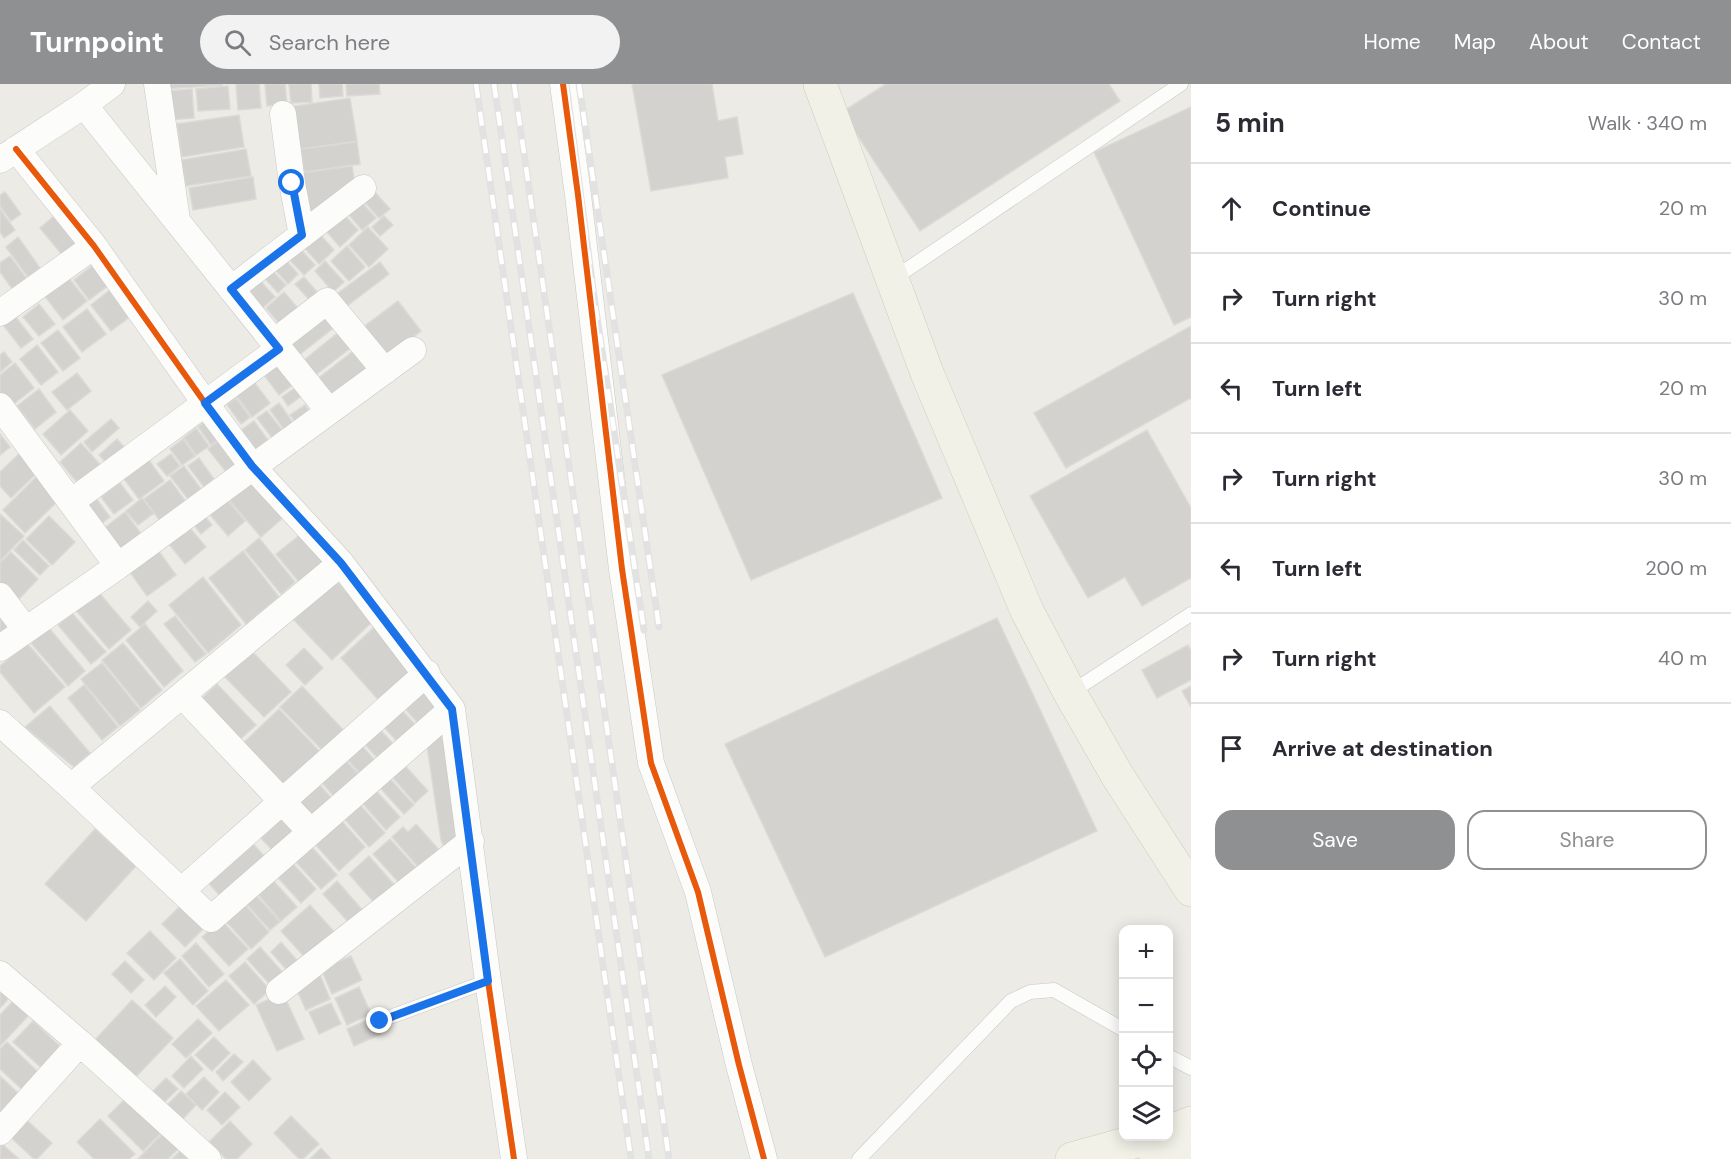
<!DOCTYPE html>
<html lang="en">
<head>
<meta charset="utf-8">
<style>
  :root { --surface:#fff; --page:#f2f2f3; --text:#2b2b33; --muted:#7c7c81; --line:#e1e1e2; --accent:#8e9092 }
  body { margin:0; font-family:"DM Sans",sans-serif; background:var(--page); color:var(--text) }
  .controls { position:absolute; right:18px; bottom:18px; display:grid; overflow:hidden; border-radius:12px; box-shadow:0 3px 15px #0003 }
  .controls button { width:54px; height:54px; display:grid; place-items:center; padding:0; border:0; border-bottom:2px solid var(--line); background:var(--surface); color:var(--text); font:30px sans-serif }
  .stop { position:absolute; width:18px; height:18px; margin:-14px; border:4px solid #1a73e8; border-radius:50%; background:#fff }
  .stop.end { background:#1a73e8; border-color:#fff; box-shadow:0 2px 6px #0008 }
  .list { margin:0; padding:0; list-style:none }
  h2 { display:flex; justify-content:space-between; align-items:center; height:78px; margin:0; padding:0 24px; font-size:26px }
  h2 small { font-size:20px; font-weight:400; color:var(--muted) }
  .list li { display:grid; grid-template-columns:39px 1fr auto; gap:18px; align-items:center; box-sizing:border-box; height:90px; padding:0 24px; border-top:2px solid var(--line) }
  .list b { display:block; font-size:22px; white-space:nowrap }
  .list em { font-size:20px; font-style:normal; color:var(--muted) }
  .actions { display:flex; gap:12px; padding:18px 24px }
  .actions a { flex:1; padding:14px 0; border:2px solid var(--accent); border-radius:18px; text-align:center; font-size:21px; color:var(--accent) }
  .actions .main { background:var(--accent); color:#fff }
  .icon { flex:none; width:33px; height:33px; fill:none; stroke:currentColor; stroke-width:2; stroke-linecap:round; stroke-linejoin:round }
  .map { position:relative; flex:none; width:1191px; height:1075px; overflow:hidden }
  header { display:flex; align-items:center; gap:36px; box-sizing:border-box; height:84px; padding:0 30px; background:var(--accent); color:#fff }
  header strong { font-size:28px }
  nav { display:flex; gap:33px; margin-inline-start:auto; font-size:21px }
  .search { width:420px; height:54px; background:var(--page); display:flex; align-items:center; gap:15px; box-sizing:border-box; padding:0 21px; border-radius:33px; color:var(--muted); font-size:22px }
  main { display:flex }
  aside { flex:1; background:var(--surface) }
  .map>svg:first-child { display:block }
  .building { fill:#d3d2cf; stroke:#dbdad6; stroke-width:1.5 }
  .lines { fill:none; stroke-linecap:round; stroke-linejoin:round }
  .lane-casing { stroke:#c7c7c7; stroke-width:15 }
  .street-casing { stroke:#c7c7c7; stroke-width:27 }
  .primary-casing { stroke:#d3cbb4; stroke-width:34 }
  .lane { stroke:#fcfcfb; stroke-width:14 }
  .street { stroke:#fcfcfb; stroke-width:26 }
  .primary { stroke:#f2f1e8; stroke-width:33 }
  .rail-casing { stroke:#e3e2e2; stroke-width:7 }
  .rail { stroke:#fff; stroke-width:4.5; stroke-dasharray:14; stroke-linecap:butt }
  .cycleway-casing { stroke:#fff; stroke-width:10 }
  .cycleway { stroke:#e8590c; stroke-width:6 }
  .route { stroke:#1a73e8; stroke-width:8 }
</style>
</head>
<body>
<header>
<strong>Turnpoint</strong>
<div class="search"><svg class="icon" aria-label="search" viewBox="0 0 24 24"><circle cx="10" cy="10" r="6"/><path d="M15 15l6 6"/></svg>Search here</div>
<nav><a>Home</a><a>Map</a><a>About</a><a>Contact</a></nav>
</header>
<main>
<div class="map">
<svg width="1191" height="1075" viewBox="0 0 1191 1075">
  <rect width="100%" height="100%" fill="#ecebe6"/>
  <path class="building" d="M163 0H222V1L163 5Z
    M236 0H259L261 24 238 26Z
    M265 0H285L287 20 267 22Z
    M289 0H311L312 18 291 19Z
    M319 0H342L343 12 320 14Z
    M346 0H379L380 10 347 12Z
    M632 0H712L718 37 737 33 743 70 725 73 728 94 651 107Z
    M886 0H1109L1120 17 920 147 842 28Z
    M228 2 230 25 198 27 196 5Z
    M192 5 194 34 169 36 167 7Z
    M350 14 357 57 295 66 289 23Z
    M1191 23V233L1174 241 1094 68Z
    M239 31 244 63 182 73 177 40Z
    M357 58 360 80 304 88 301 65Z
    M246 65 251 92 186 102 181 76Z
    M352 82 356 106 304 147 294 90Z
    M253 93 256 115 193 126 189 104Z
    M373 106 390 125 379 134 360 113Z
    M5 108 21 130 11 137 0 122V111Z
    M356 112 376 134 362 146 343 124Z
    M338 124 358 146 340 163 320 140Z
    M0 125 15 146 4 154 0 148Z
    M60 127 84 156 64 173 40 144Z
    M384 132 393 141 380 152 372 143Z
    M368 143 388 165 369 183 349 161Z
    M314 144 334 166 319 180 299 158Z
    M18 153 40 184 28 193 6 163Z
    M295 159 315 181 304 191 284 170Z
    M347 162 365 183 349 197 331 177Z
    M280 169 298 190 288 200 269 179Z
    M10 172 30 199 16 210 0 188V179Z
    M325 177 344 198 333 208 315 187Z
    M97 178 113 198 89 216 74 196Z
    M380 178 389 190 339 228 330 215Z
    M267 181 286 201 278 209 259 188Z
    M64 188 87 217 63 236 40 206Z
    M254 190 275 213 259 227 238 204Z
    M304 193 323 215 315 222 295 200Z
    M115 202 135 229 111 247 91 221Z
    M284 208 302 229 284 245 266 224Z
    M853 209 942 414 751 496 662 291Z
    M398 217 421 247 381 277 358 247Z
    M39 220 55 240 39 252 23 233Z
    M328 220 341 238 294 275 280 258Z
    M87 225 106 250 82 268 63 243Z
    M12 228 33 255 21 264 0 237Z
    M1191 242V314L1066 384 1034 329Z
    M345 243 357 259 309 296 298 281Z
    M58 246 80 274 63 287 41 259Z
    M37 261 58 288 41 301 20 275Z
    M361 261 376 280 331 315 316 296Z
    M4 268 12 278 0 288V271Z
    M280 273 298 297 279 311 261 287Z
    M15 279 34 304 10 323 0 311V291Z
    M77 289 91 307 67 326 52 308Z
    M251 294 270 319 252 333 233 307Z
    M302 299 308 307 288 322 282 313Z
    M39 305 56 328 35 345 17 322Z
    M236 314 250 333 241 340 227 321Z
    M279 319 294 340 285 347 270 326Z
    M305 321 311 329 296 339 290 331Z
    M70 326 88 347 61 371 43 350Z
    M267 327 286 351 275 358 257 334Z
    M211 333 225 351 211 361 198 343Z
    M111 335 119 344 92 368 84 358Z
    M254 337 271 360 252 375 234 351Z
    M196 344 209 362 196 371 184 354Z
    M1147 346 1191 424V494L1142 522 1125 493 1088 514 1030 412Z
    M0 350 10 363 0 371Z
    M117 355 125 364 107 380 99 371Z
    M183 355 195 372 182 381 170 365Z
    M221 355 239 380 227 389 208 365Z
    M81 359 103 384 81 403 60 378Z
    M21 368 39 387 11 414 0 402V388Z
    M171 370 180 382 167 392 157 380Z
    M146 372 164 397 139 415 121 391Z
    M199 374 214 395 204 403 188 382Z
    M184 382 201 405 188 415 170 392Z
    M40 389 63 412 25 449 3 426Z
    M249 389 285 432 261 453 224 410Z
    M170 396 186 418 160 437 144 415Z
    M120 399 133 416 114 430 101 413Z
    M92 409 110 433 97 443 79 419Z
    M224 412 245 437 228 452 207 427Z
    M142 414 154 429 138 441 126 427Z
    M198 424 212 441 201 450 187 433Z
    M125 428 142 451 115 471 98 449Z
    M0 430 24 452 0 477Z
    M49 432 75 458 52 481 26 455Z
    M189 443 206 463 185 480 169 460Z
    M301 450 324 478 299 498 276 470Z
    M259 454 295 498 281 510 245 466Z
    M23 456 49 482 40 491 14 466Z
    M153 459 176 491 147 512 124 480Z
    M243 467 279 513 246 540 209 494Z
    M11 468 38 495 18 516 0 498V479Z
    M203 493 241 541 208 569 169 521Z
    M334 495 374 536 332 576 292 534Z
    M95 504 131 546 109 565 73 523Z
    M148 517 157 527 140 543 131 533Z
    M0 522 15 542 0 553Z
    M72 529 106 568 91 580 58 541Z
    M175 532 206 570 195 578 164 540Z
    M997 534 1097 747 825 873 725 660Z
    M381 537 418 589 383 621 341 574Z
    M145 540 183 587 164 603 126 556Z
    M49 544 85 587 68 602 31 559Z
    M27 559 65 603 34 629 0 588V582Z
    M123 559 162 606 141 624 102 576Z
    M1188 561 1191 567V596L1157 614 1142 586Z
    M249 564 291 608 264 633 222 590Z
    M304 564 323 584 305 601 286 581Z
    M102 579 140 626 120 642 81 595Z
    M217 600 256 641 235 660 196 620Z
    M84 601 118 643 102 656 68 614Z
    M422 601 445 626 423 645 401 620Z
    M302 602 348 651 327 671 280 623Z
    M1191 602V623L1182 607Z
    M50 622 90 669 74 683 25 643Z
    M279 625 323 671 283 709 239 663Z
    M402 626 420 646 402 663 383 642Z
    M451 636 464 751 446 768 441 756 426 655Z
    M377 642 396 663 380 677 361 656Z
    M358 657 378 680 363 693 343 670Z
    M340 670 362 694 337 716 316 692Z
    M398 674 428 707 415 719 386 686Z
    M383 687 414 721 404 730 373 696Z
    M319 700 335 718 313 739 296 720Z
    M370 700 400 733 386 746 356 712Z
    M356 716 385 749 369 763 340 730Z
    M283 728 303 750 278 772 258 751Z
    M340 735 365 763 339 787 314 759Z
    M416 740 440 767 420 785 392 753 403 743 408 748Z
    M95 745 136 782 86 837 45 800Z
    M248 754 266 774 222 814 204 794Z
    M390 755 418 786 401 801 373 770Z
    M310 761 337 791 321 805 293 775Z
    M369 772 398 805 378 823 349 790Z
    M287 773 316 805 301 819 271 786Z
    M270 793 297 823 281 837 255 807Z
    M337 797 365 829 351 841 323 810Z
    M254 809 280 838 270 846 245 818Z
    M185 817 208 840 185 863 162 840Z
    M242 817 269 848 251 865 223 834Z
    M310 821 339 853 310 879 281 847Z
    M221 836 248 865 229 882 202 853Z
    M150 847 176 874 154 896 127 869Z
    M281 858 302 882 291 891 271 868Z
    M196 859 224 890 209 903 182 872Z
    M260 863 286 892 273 904 247 875Z
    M351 872 362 896 332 910 321 885Z
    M180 875 208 907 193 921 164 889Z
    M125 877 144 896 131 909 112 890Z
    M245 878 270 906 254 920 229 892Z
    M320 891 330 915 306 926 295 902Z
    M226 896 249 921 219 947 196 922Z
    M0 902 11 912 0 924Z
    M165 902 176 913 156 933 145 921Z
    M359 903 371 930 347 941 335 914Z
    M283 909 304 955 277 967 256 921Z
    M14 916 30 930 0 962V931Z
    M132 916 173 954 134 995 94 957Z
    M331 919 341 940 319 950 309 928Z
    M374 933 381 950 354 962 347 945Z
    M198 935 212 949 186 974 172 960Z
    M33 937 66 968 46 988 13 958Z
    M214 953 230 969 212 987 195 971Z
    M7 958 41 991 25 1008 0 985V965Z
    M234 970 243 978 223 997 216 988Z
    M191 972 203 985 184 1004 172 992Z
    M253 976 271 995 249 1017 231 998Z
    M0 992 19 1010 0 1030Z
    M204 993 219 1008 202 1026 186 1010Z
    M166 994 178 1005 156 1026 145 1015Z
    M181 1007 196 1021 181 1037 166 1022Z
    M225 1008 240 1023 222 1041 207 1026Z
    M126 1014 161 1049 143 1067 108 1032Z
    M22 1032 52 1059 37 1075H34L7 1050Z
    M291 1032 319 1060 303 1075H299L274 1049Z
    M100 1035 135 1070 129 1075H94L77 1058Z
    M230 1037 252 1060 237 1075H226L209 1058Z
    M168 1044 184 1059 168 1075H138Z
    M1 1059 19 1075H0Z
    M321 1064 331 1075H310Z
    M182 1065 191 1075H172Z"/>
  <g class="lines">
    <g class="lane-casing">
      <path id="lane" d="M893 195 1181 0
        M1070 609 1191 530
        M379 937 488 897
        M1168 972 1191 984
        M859 1075 1011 917 1030 908 1054 906 1124 946"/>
    </g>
    <g class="street-casing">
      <path id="street" d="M157 0 177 136
        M563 0 578 111 622 485 651 679 698 808 739 981 764 1075
        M84 21 329 327
        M283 30 292 99 302 151
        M16 65 94 162 205 319 252 382 341 479 452 625 488 897 514 1075
        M0 76 84 21 112 0
        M231 205 363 104
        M0 229 94 162
        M274 258 327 217 385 287
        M0 322 118 482
        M71 418 279 265
        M0 512 26 546
        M0 564 118 482 413 266
        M182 611 310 747
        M0 639 71 703 211 835 452 625
        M71 703 341 479
        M181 807 427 589
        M0 890 80 959 208 1075
        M279 907 471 757
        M0 1048 80 959"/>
    </g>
    <g class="primary-casing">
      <path id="primary" d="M820 0 927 289 1027 527 1070 609 1117 691 1191 806
        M1168 1048 1191 1039
        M1072 1075 1155 1052
        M1156 1075 1191 1067"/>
    </g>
    <use href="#lane" class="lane"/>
    <use href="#street" class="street"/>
    <use href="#primary" class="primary"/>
    <g class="rail-casing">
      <path id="rail" d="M476 0 631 1075
        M494 0 649 1075
        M514 0 669 1075
        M566 0 595 220 644 546
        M579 0 659 543"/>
    </g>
    <use href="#rail" class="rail"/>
    <g class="cycleway-casing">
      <path id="cycleway" d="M563 0 578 111 622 485 651 679 698 808 739 981 764 1075
        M16 65 94 162 205 319 252 382 341 479 452 625 488 897 514 1075"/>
    </g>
    <use href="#cycleway" class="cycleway"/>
  </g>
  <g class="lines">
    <path class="route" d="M292 99 302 151 231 205 279 265 205 319 252 382 341 479 452 625 488 897 380 937"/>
  </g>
</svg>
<div class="controls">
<button>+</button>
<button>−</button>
<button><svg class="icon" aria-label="locate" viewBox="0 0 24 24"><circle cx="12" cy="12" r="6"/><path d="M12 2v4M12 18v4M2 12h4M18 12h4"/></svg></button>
<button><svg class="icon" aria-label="layers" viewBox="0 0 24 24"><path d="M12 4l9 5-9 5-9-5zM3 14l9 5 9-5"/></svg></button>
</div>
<div class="stop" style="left:292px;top:99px"></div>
<div class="stop end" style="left:380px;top:937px"></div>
</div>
<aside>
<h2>5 min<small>Walk · 340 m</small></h2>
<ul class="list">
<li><svg class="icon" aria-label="ahead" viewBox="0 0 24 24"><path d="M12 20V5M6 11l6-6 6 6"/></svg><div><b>Continue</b></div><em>20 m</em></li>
<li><svg class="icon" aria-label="right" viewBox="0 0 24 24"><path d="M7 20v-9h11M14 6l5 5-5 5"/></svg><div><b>Turn right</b></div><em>30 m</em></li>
<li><svg class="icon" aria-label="left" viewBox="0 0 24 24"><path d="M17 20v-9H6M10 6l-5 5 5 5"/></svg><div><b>Turn left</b></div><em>20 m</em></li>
<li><svg class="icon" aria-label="right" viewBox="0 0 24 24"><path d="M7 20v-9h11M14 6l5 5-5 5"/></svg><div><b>Turn right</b></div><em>30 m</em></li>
<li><svg class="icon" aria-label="left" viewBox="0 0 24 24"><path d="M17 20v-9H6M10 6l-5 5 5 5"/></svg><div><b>Turn left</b></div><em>200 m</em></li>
<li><svg class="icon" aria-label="right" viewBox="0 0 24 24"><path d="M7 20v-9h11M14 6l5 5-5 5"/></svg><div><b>Turn right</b></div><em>40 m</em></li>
<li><svg class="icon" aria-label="arrive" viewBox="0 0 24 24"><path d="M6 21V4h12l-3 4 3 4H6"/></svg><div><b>Arrive at destination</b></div></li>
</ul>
<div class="actions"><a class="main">Save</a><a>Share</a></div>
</aside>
</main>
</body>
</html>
